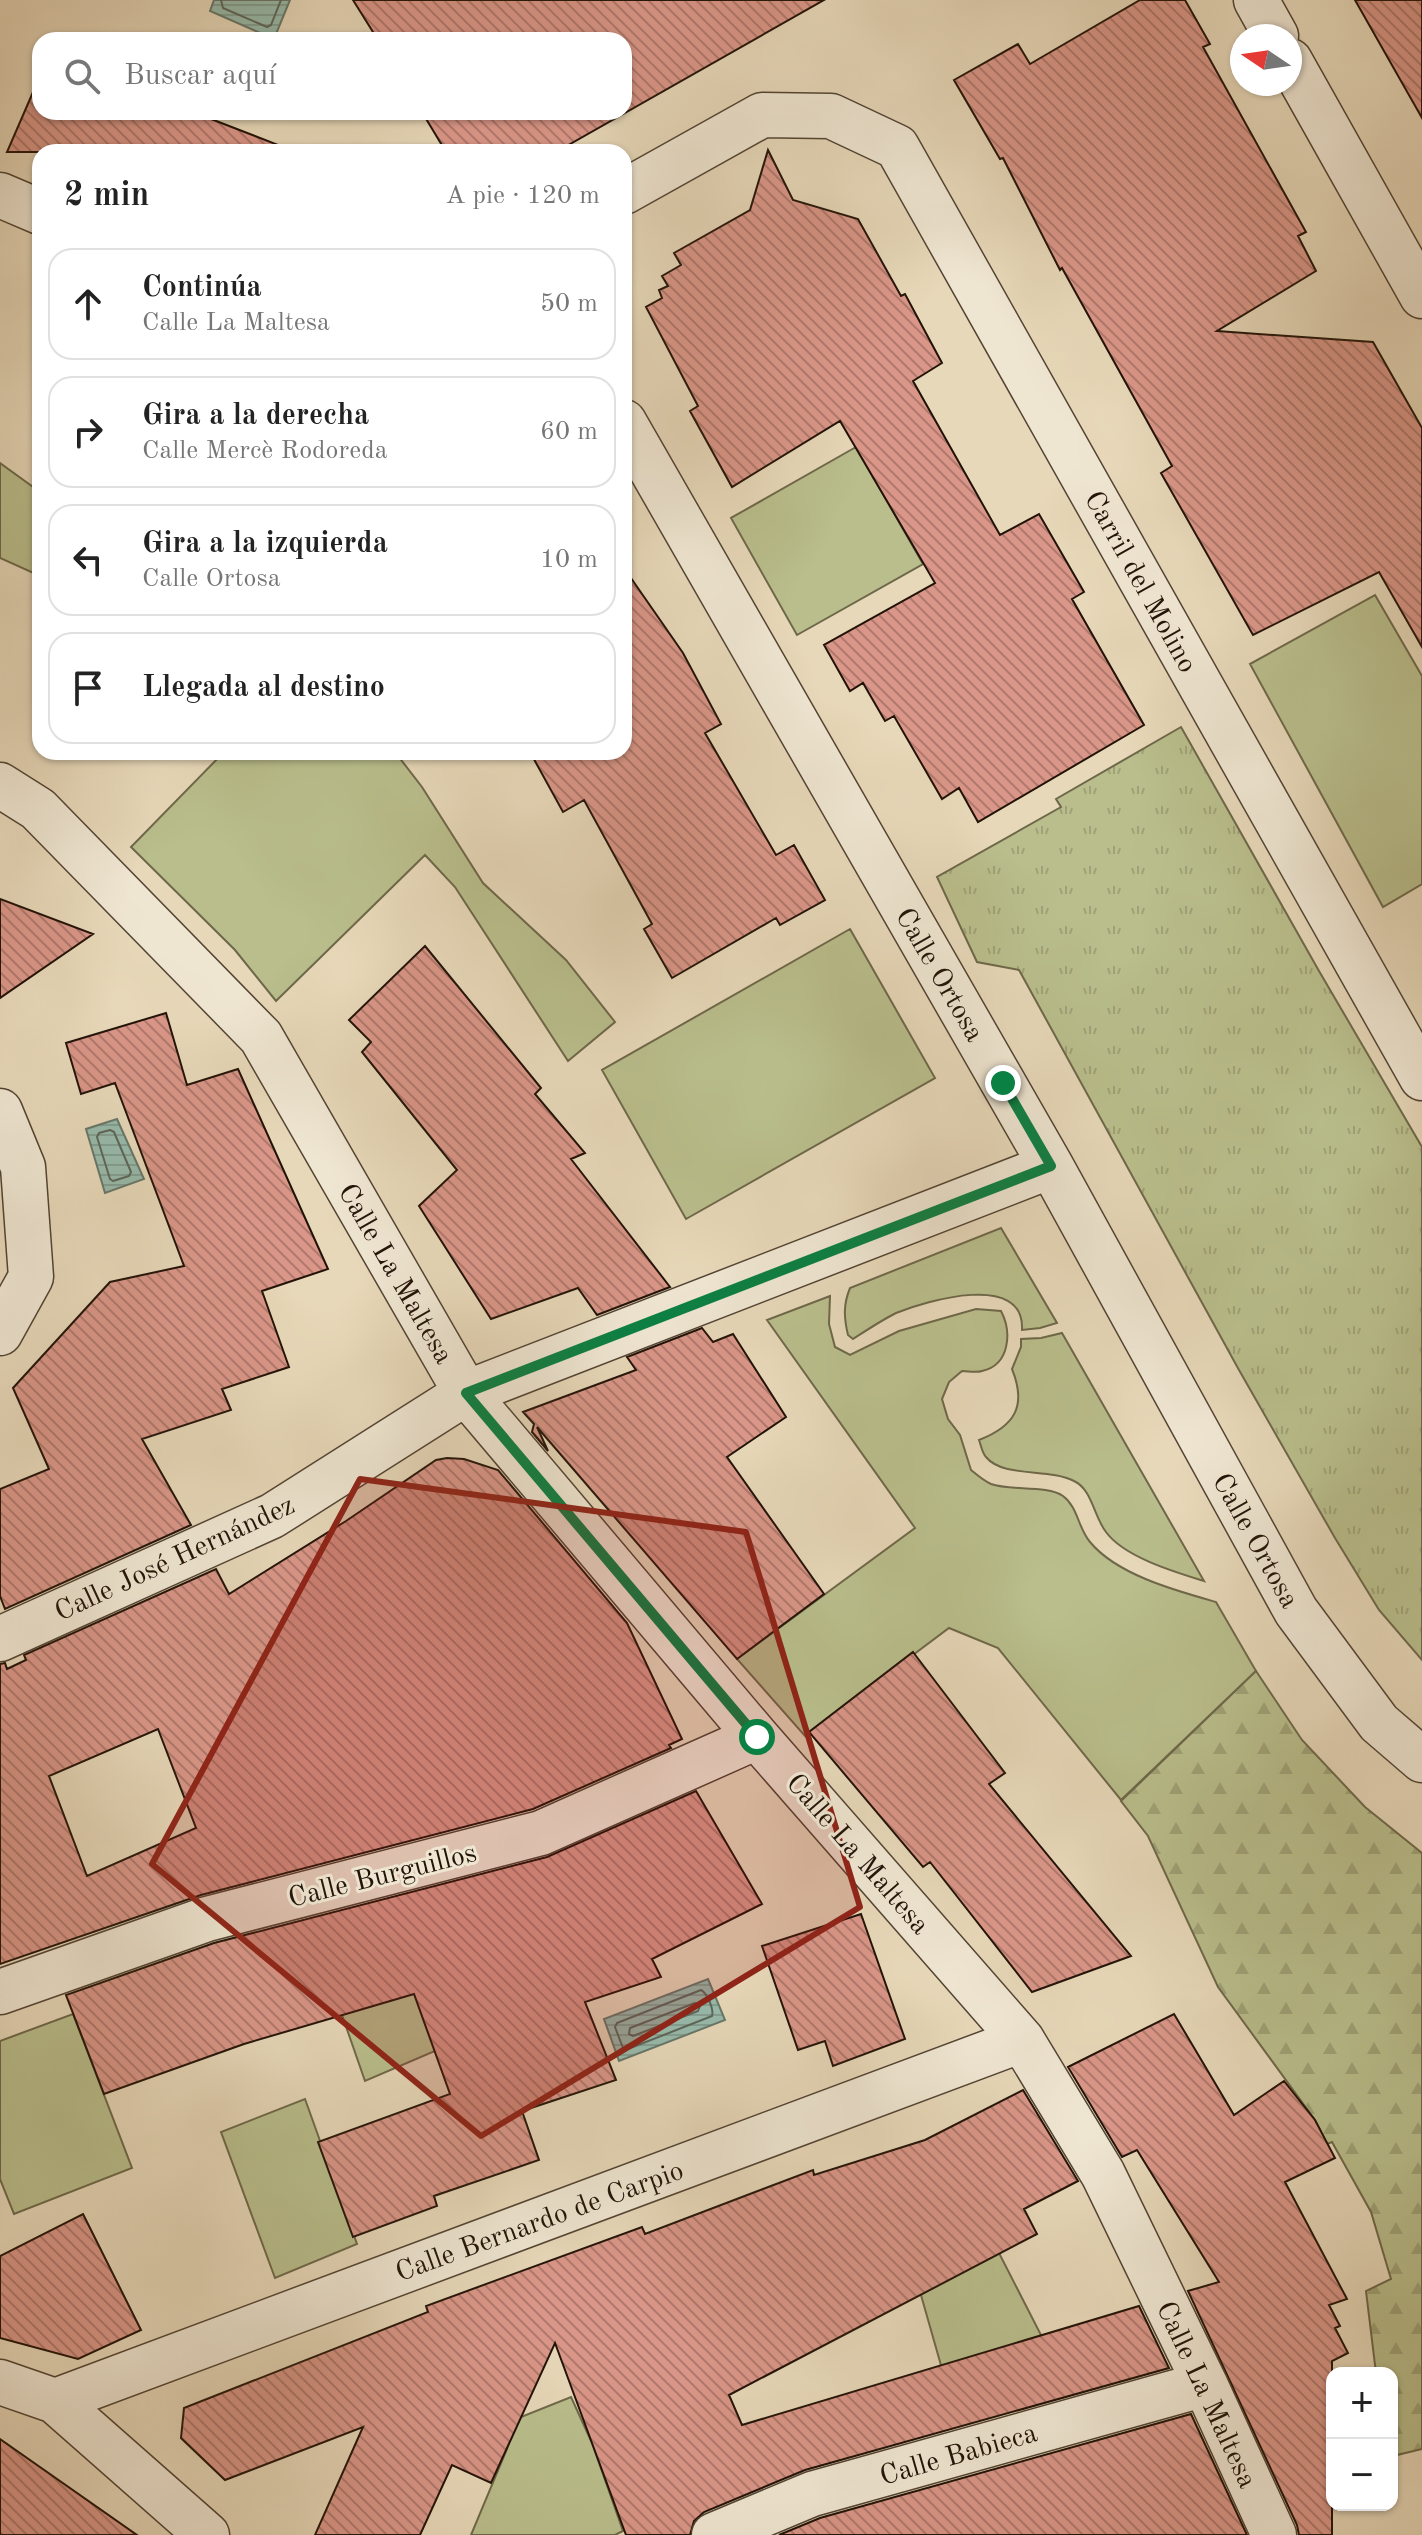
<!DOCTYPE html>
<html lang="es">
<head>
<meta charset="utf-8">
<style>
  :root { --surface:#fff; --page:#f2f2f2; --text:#222; --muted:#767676; --line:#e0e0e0 }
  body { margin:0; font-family:"Old Standard TT",serif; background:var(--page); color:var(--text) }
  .controls { position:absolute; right:24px; bottom:24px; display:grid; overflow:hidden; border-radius:16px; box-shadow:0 2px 6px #0004 }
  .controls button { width:72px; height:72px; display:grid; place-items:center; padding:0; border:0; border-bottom:2px solid var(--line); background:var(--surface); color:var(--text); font:40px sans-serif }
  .compass { position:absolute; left:1230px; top:24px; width:72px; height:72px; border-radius:50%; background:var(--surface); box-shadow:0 2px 6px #0004; rotate:283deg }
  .stop { position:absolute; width:24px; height:24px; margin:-18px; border:6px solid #0b8043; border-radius:50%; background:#fff }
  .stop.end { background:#0b8043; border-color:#fff; box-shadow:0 2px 8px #0008 }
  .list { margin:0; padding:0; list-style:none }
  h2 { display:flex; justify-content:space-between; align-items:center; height:104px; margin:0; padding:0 32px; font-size:34px }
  h2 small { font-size:26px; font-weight:400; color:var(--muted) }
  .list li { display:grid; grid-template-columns:52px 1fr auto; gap:24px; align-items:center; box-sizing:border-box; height:112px; margin:0 16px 16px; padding:0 16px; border:2px solid var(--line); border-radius:24px }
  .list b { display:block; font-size:30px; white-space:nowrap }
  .list p { margin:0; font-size:26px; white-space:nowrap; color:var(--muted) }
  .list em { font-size:26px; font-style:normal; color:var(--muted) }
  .icon { flex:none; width:44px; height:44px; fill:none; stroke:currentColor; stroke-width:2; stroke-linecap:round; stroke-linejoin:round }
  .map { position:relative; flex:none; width:1422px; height:2535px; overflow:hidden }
  .search { position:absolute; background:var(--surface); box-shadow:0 2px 6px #0004; left:32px; top:32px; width:600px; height:88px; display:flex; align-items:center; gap:20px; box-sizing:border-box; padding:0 28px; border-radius:24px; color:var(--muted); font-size:30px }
  .panel { position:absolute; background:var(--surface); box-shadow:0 2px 6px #0004; left:32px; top:144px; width:600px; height:616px; border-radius:24px }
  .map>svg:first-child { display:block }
  .grass { fill:#b9be8c; stroke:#6e684a; stroke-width:2 }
  .forest { fill:url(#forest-firs); stroke:#6e684a; stroke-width:2 }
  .park { fill:url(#park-tufts); stroke:#6e684a; stroke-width:2 }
  .water { fill:url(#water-rules); stroke:#68776a; stroke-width:2 }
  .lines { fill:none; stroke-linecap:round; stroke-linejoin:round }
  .shore { stroke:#5c665a; stroke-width:2 }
  .building { fill:url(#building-back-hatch); stroke:#221308; stroke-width:2; fill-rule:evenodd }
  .minor-casing { stroke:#534434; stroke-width:47 }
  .minor { stroke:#efe6d2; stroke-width:44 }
  .route { stroke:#0b8043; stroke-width:10 }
  .marked { fill:#8f2418; fill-opacity:0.2; stroke:#8f2418; stroke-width:6; stroke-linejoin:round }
  .labels { text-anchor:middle; stroke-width:6; stroke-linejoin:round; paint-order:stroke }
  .street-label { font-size:28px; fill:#221308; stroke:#efe6d2 }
</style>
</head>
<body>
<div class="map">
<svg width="1422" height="2535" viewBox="0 0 1422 2535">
  <defs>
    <pattern id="forest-firs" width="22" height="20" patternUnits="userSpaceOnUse" patternTransform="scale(2)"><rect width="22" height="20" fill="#b9be8c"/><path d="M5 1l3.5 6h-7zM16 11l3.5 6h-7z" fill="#9fa277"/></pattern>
    <pattern id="park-tufts" width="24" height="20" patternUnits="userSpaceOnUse" patternTransform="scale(2)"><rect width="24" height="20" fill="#b9be8c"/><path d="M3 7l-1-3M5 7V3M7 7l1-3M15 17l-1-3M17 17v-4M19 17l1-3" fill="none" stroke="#9fa277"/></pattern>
    <pattern id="water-rules" width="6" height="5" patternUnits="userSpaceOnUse" patternTransform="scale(2)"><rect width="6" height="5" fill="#97baab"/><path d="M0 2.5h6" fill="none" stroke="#829f92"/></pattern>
    <pattern id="building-back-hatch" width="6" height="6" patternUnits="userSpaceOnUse" patternTransform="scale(2)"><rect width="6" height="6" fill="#da9688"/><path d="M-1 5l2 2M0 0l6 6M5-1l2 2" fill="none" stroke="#b0796d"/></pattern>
  </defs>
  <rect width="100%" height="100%" fill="#e7d8b9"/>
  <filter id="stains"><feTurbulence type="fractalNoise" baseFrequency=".0025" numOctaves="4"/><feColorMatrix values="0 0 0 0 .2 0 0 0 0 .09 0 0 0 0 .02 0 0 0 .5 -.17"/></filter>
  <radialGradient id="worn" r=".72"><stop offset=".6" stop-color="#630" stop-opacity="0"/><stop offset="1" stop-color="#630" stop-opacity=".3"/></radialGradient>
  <path class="grass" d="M856 447 923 564 797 635 731 518Z
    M0 463 40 492V576L0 558Z
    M1375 595 1422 676V884L1383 907 1250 664Z
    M224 752H395L422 787 483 883 566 960 615 1022 568 1061 455 887 425 855 276 1001 235 950 131 847Z
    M850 929 935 1078 686 1219 602 1070Z
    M1001 1228 1057 1323 1040 1328 1022 1330C1025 1271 926 1301 896 1313 882 1320 867 1330 853 1339L848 1335C844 1318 843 1305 850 1288Z
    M830 1296 829 1324 835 1347 850 1355 899 1331 976 1309 1001 1311C1012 1332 1010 1365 982 1371 976 1373 968 1371 962 1371L949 1382 942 1399 948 1419 960 1435 971 1470C977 1475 984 1481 991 1484 1010 1491 1047 1485 1063 1496 1078 1507 1078 1528 1090 1542 1117 1575 1177 1591 1216 1602L1256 1671 1121 1800 998 1648 949 1628 805 1736 737 1659 915 1528 767 1320Z
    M1062 1333 1204 1581C1175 1572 1124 1557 1106 1532 1094 1517 1092 1489 1074 1481 1049 1468 1003 1478 986 1457 982 1453 981 1445 979 1440 1015 1426 1027 1406 1012 1369L1021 1347V1339L1041 1338Z
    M389 1909 435 2051 365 2081 342 2015Z
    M73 2014 132 2168 14 2214 0 2179V2041Z
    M305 2099 357 2244 275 2278 221 2132Z
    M999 2253 1041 2335 1058 2397 954 2411 915 2274Z
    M571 2397 592 2443 623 2531 615 2535H471L507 2449 516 2419Z"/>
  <path class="forest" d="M1256 1671 1302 1740 1365 1807 1422 1853V2449L1397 2455 1392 2445V2373H1376L1366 2291 1391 2279 1371 2212 1332 2142 1327 2144 1315 2120 1218 1987 1148 1836 1121 1801Z"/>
  <path class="park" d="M1181 727 1319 971 1422 1147V1660L1379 1610 1335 1538 1239 1370 1019 970 977 962 937 877 1061 807 1056 799Z"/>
  <path class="water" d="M214 0H290L274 39 210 11Z
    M117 1119 144 1179 105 1193 86 1129Z
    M708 1979 725 2020 619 2061 604 2019Z"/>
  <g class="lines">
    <path class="shore" d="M221 0 223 8 267 27 271 25 281 0
      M110 1130 114 1132 131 1172 129 1176 113 1181 110 1179 97 1137 99 1133Z
      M701 1990C707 1993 714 2009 712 2016L628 2049 623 2048 615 2027 617 2023Z
      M695 2003 700 2006 698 2011 633 2036 629 2034 630 2028Z"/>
  </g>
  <path class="building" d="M353 0H824L556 152H446L422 112H624V40H378Z
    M1140 0H1185L1210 44 1203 47 1306 232 1298 236 1316 271 1217 331 1373 342 1422 428V647L1379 572 1253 635 1161 473 1172 466 1062 268 1060 270 1003 158 1000 159 954 80 1018 44 1030 64Z
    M1355 0H1422V118Z
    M40 76V112H193L286 148 285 152H7Z
    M768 150 793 200 858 219 901 296 905 294 942 363 913 381 1000 535 1039 514 1084 592 1072 599 1144 725 978 822 959 788 942 799 894 716 885 721 863 683 850 691 824 645 935 583 840 421 732 487 690 411 698 406 646 307 662 298 659 290 668 286 662 276 681 265 674 253 750 210Z
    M624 568 683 653 721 724 705 733 776 855 794 845 825 900 780 925 776 918 672 978 644 929 652 924 584 800 563 812 530 752H624Z
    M0 899 93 934 0 998Z
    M425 946 541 1088 535 1094 585 1153 571 1159 670 1287 597 1315 578 1288 491 1319 419 1206 457 1170 362 1052 371 1042 349 1020Z
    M166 1013 187 1085 238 1069 328 1269 262 1291 289 1367 222 1389 231 1410 142 1439 191 1525 5 1609 0 1596V1489L49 1469 13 1388 110 1282 184 1266 115 1083 81 1094 66 1043Z
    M702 1328 713 1342 733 1334 786 1417 727 1457 824 1594 737 1659 537 1427 548 1451 532 1432 534 1424 523 1412 636 1370 627 1357Z
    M447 1458 464 1459 498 1470 627 1623 682 1739 669 1745 671 1748 533 1809 201 1895 0 1964V1664L5 1663 7 1669 26 1660 24 1655 216 1569 229 1594 346 1521 436 1460ZM158 1729 196 1828 87 1876 49 1776Z
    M913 1652 1005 1773 989 1784 1131 1956 1032 1992 930 1862 923 1867 809 1732Z
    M696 1791 762 1904 652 1959 661 1977 585 2002 616 2080 522 2111 539 2160 434 2196 437 2206 353 2237 318 2142 450 2094 414 1994 244 2044 104 2094 66 1995 214 1943 547 1857Z
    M861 1914 905 2039 833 2066 825 2041 798 2050 762 1946Z
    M1174 2014 1234 2115 1284 2081 1315 2120 1335 2158 1285 2182 1347 2299 1329 2305 1340 2326 1335 2328 1348 2353 1332 2361V2535H1299L1297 2525 1188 2291 1219 2282 1137 2150 1122 2157 1068 2067Z
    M1023 2090 1078 2181 1024 2209 1037 2234 729 2395 742 2425 1139 2306 1169 2368 805 2470 704 2512 694 2521 690 2535H626L555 2343 491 2483 452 2465 420 2535H315L363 2427 225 2480 181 2438 184 2408 428 2312 426 2306 642 2227 645 2234 813 2170 814 2175 925 2140Z
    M83 2214 141 2330 78 2359 0 2338V2256Z
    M1191 2414 1247 2535H779L820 2518Z
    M0 2439 137 2535H0Z"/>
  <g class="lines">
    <g class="minor-casing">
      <path id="minor" d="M1256 0 1276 36
        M1290 61 1422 296
        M624 192 762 115 831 116 897 147 1422 1078
        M0 195 40 212
        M624 422 1051 1166 1296 1611 1379 1723 1422 1760
        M0 785 38 809 261 1037 466 1393 757 1737 1022 2040 1103 2174 1205 2384 1274 2535
        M0 1111 23 1167 31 1277 0 1333
        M0 1639 272 1516 466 1393 1051 1166
        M0 1992 207 1919 541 1833 757 1737
        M0 2382 55 2401 207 2535
        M55 2401 1022 2040
        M714 2535 812 2494 1205 2384"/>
    </g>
    <use href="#minor" class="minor"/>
  </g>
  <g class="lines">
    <path class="route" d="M757 1737 466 1393 1051 1166 1003 1083"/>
  </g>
  <path class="marked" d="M360 1479 746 1532 860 1907 481 2136 152 1864Z"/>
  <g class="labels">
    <g class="street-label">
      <text transform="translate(1142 581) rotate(61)" y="10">Carril del Molino</text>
      <text transform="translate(941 974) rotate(60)" y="10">Calle Ortosa</text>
      <text transform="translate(397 1273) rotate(60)" y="10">Calle La Maltesa</text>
      <text transform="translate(1257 1540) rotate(61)" y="10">Calle Ortosa</text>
      <text transform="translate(174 1557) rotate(-25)" y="10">Calle José Hernández</text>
      <text transform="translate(859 1853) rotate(49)" y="10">Calle La Maltesa</text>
      <text transform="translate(382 1874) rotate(-14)" y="10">Calle Burguillos</text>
      <text transform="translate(539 2220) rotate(-20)" y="10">Calle Bernardo de Carpio</text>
      <text transform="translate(1208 2394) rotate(65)" y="10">Calle La Maltesa</text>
      <text transform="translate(958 2453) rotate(-16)" y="10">Calle Babieca</text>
    </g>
  </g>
  <rect width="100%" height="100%" filter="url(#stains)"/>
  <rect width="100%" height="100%" fill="url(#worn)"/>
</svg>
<div class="controls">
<button>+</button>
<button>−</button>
</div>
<svg class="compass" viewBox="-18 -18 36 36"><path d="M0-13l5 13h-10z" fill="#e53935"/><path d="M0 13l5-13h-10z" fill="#767676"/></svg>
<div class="stop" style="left:757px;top:1737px"></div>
<div class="stop end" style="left:1003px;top:1083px"></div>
<div class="search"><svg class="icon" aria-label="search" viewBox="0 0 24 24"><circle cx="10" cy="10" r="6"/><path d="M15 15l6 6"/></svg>Buscar aquí</div>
<section class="panel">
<h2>2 min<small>A pie · 120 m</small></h2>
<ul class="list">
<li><svg class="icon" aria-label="ahead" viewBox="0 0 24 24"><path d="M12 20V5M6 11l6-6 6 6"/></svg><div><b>Continúa</b><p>Calle La Maltesa</p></div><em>50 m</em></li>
<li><svg class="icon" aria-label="right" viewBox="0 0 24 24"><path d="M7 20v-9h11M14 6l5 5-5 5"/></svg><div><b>Gira a la derecha</b><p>Calle Mercè Rodoreda</p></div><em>60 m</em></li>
<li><svg class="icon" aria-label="left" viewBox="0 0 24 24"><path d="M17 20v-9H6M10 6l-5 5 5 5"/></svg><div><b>Gira a la izquierda</b><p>Calle Ortosa</p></div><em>10 m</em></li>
<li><svg class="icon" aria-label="arrive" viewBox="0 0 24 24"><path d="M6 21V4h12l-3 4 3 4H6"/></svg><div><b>Llegada al destino</b></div></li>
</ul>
</section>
</div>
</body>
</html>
